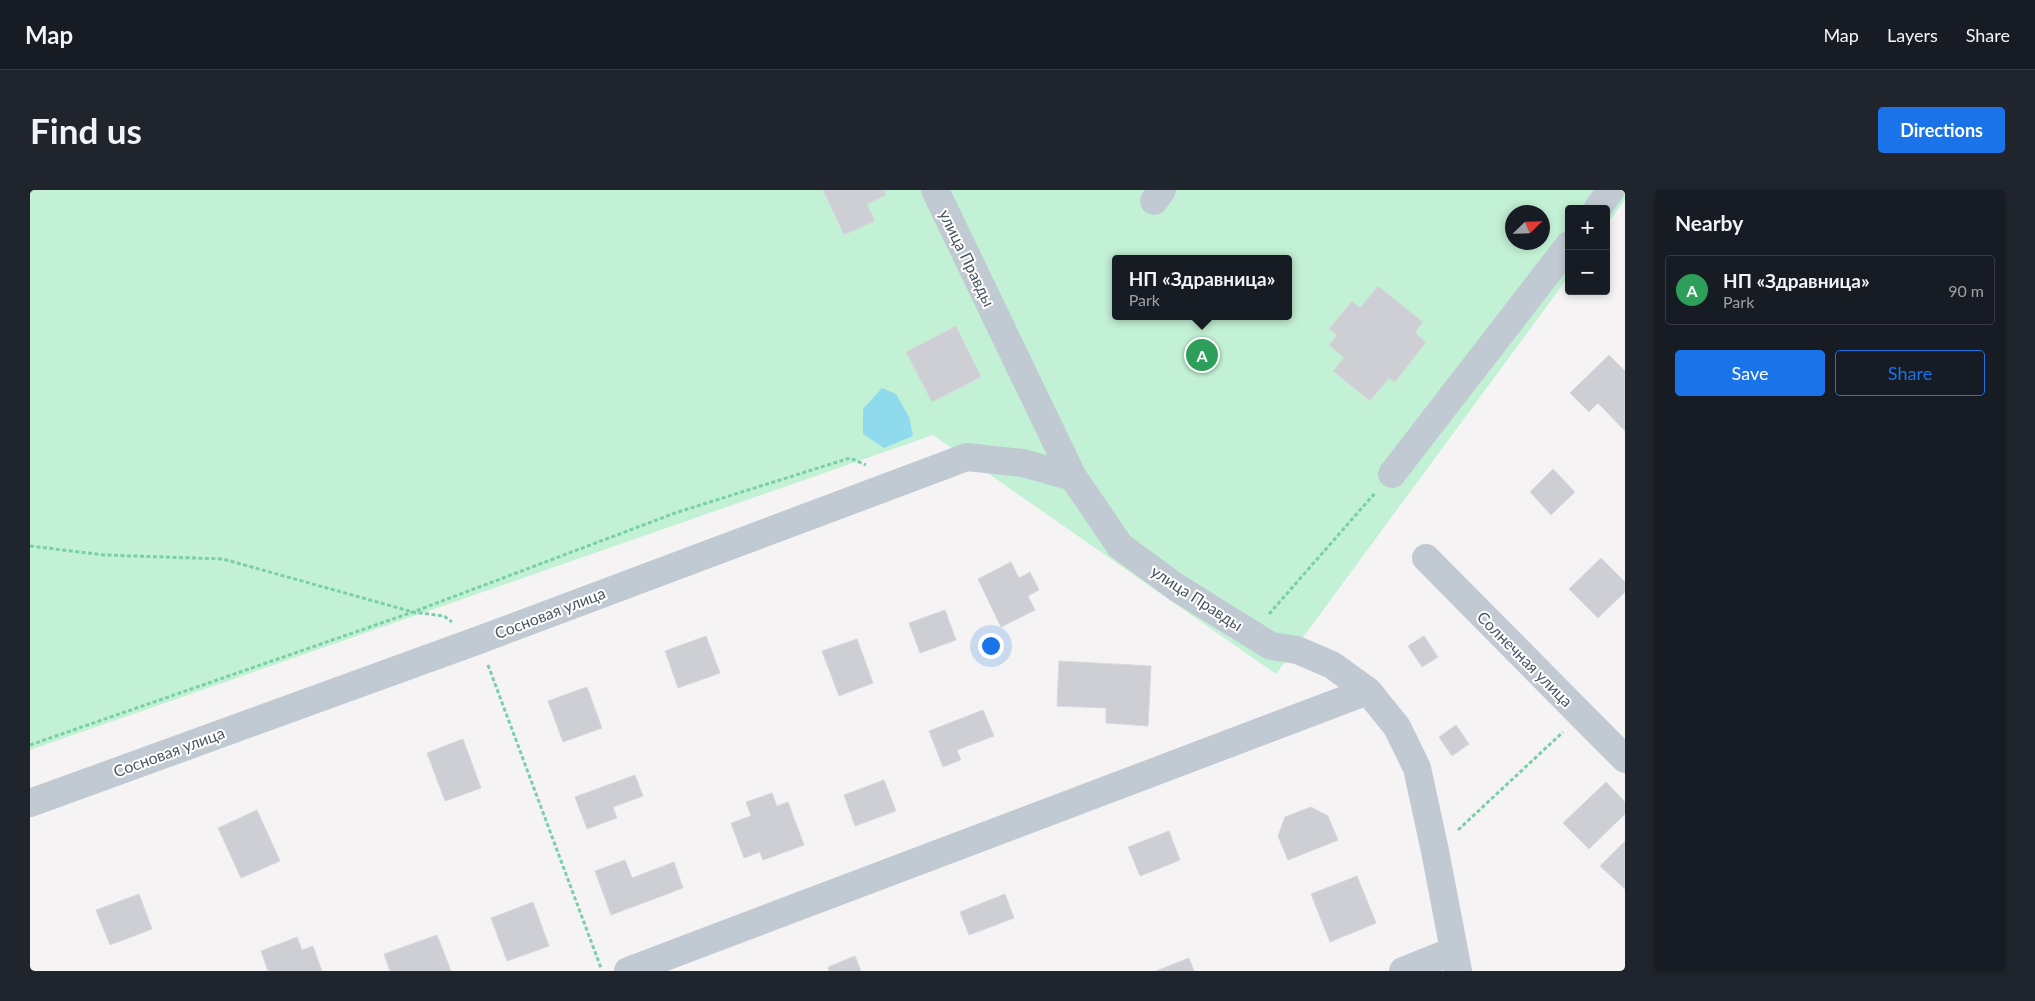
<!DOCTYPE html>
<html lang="en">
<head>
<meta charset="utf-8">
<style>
  :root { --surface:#171b24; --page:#20242c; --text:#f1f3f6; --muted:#9ea1a6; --line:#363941; --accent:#1a73e8 }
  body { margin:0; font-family:Lato,sans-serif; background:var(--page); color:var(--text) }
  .controls { position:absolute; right:15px; top:15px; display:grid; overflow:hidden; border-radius:5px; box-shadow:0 2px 8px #0003 }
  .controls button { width:45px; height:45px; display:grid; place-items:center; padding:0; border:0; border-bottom:1px solid var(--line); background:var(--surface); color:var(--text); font:25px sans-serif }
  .compass { position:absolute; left:1475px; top:15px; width:45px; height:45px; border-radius:50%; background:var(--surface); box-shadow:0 2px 8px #0003; rotate:67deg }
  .you { position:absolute; left:960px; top:455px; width:18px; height:18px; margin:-12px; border:4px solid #fff; border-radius:50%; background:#1a73e8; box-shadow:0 0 0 8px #1a73e833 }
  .badge { display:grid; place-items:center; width:32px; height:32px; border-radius:50%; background:var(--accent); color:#fff; font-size:16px; font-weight:700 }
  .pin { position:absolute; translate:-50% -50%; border:2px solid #fff; box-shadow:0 1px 5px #0006 }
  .popup { position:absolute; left:1082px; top:65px; width:180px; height:65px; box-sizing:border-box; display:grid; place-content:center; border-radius:5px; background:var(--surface); filter:drop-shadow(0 1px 4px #0005); font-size:16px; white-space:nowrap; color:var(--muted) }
  .popup b { font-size:19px; color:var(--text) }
  .popup::after { content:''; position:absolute; left:50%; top:100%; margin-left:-10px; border:10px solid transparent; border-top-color:var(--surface) }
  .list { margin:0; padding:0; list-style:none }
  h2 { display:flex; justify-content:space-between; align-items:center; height:65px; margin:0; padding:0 20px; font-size:21px }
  h2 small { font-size:16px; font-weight:400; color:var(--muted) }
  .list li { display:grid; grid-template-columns:32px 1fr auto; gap:15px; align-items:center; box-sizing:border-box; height:70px; margin:0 10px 10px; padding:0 10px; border:1px solid var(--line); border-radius:5px }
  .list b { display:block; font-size:19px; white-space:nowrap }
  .list p { margin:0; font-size:16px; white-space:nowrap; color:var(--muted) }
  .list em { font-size:16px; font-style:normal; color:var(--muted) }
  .actions { display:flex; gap:10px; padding:15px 20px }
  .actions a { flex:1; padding:11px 0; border:1px solid var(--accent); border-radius:5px; text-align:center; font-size:18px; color:var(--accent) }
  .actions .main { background:var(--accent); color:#fff }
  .map { position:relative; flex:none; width:1595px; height:781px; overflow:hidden; border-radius:5px }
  header { display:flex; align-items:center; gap:30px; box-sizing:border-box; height:70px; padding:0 25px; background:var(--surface); border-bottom:1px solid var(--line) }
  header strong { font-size:24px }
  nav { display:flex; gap:28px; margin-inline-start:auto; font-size:18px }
  .intro { display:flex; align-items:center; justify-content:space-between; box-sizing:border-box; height:120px; padding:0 30px }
  h1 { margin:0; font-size:35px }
  .button { padding:12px 22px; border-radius:5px; background:var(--accent); color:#fff; font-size:18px; font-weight:700 }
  main { display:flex; gap:30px; padding:0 30px }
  aside { flex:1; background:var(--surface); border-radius:5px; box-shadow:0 2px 8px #0003 }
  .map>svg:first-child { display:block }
  .green { fill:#c3f1d5; fill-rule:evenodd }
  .water { fill:#90daee }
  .building { fill:#cdcfd5; stroke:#d7d9de }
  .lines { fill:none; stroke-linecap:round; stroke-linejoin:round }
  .path { stroke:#7ad0a6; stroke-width:3; stroke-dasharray:4 2.5; stroke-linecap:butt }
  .minor { stroke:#c1cad2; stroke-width:28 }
  .labels { text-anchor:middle; stroke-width:4; stroke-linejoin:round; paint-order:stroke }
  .street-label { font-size:16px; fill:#4a5661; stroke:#fff }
</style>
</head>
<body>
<header>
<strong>Map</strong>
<nav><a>Map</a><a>Layers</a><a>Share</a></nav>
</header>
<div class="intro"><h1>Find us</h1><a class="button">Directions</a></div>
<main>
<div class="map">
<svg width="1595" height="781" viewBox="0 0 1595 781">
  <rect width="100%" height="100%" fill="#f5f3f3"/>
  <path class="green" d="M0 0H1595V10L1576 35V19H1539V86L1246 484 903 245 0 560ZM1482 22H1512V52H1482ZM1086 69H1258V126H1086Z"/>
  <path class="water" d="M852 198 866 204 879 227 883 246 854 258 833 244V219Z"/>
  <path class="building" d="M793 0H854L856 5 837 14 845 31 814 45Z
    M1348 96 1393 132 1385 143 1396 152 1365 192 1359 188 1340 211 1303 181 1314 168 1299 155 1307 145 1299 139 1322 111 1330 118Z
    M926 136 951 187 902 212 876 162Z
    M1579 165 1595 181V241L1568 213 1559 222 1540 203Z
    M1523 279 1545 302 1521 325 1500 302Z
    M1571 368 1595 392V402L1568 428 1539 399Z
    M981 372 989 388 1000 382 1009 400 998 406 1005 420 971 437 948 389Z
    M915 420 926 450 890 463 879 433Z
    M676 446 690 483 648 498 635 461Z
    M1394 446 1408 467 1392 477 1378 456Z
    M827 449 843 493 809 506 792 461Z
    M1029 471 1121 476 1118 536 1076 533V518L1027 516Z
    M557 497 572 538 533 552 518 511Z
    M953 520 964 546 927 560 931 570 913 577 899 541Z
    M1426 535 1439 554 1422 566 1409 547Z
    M433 549 451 598 415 611 397 563Z
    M605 585 613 606 583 617 587 628 557 639 545 607Z
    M854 590 866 621 825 636 814 605Z
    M1576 592 1595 612V624L1559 659 1533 633Z
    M742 603 747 616 758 612 774 655 733 670 730 662 714 668 701 633 721 626 716 612Z
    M1281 617 1298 626 1308 650 1258 670 1248 646 1255 627Z
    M227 620 250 671 211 688 188 638Z
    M1139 641 1150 670 1110 686 1098 657Z
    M1595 651V699L1570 676Z
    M595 670 602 688 644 672 653 698 581 725 565 681Z
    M1327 686 1346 733 1300 752 1281 704Z
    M109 704 122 739 80 755 66 720Z
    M975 704 984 728 939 745 930 722Z
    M503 712 519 756 477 771 461 728Z
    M407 745 421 781H360L354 764Z
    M267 747 272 760 283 756 292 781H238L231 761Z
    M825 766 831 781H799L798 777Z
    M1159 768 1164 781H1126Z"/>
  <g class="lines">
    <path class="path" d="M0 356 74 365 193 369 383 422 414 426 422 432
      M1239 424 1345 303
      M458 475 571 778
      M0 555 383 422 645 323 820 268 836 275
      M1428 640 1533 542"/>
    <path class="minor" d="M905 0 1043 287 1090 356 1146 397 1241 456 1267 460 1302 475 1338 501 1367 537 1387 578 1405 661 1428 781
      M1124 11 1132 0
      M1567 19 1581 0
      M1362 284 1539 55
      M1396 368 1595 569
      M0 613 449 450 937 267 993 273 1043 287
      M598 781 1338 501
      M1373 781 1423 761"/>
  </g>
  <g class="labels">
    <g class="street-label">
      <text transform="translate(937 68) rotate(64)" y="6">улица Правды</text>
      <text transform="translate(1167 408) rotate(33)" y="6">улица Правды</text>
      <text transform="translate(520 423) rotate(-21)" y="6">Сосновая улица</text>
      <text transform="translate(1495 469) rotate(45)" y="6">Солнечная улица</text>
      <text transform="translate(139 562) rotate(-20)" y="6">Сосновая улица</text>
    </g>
  </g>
</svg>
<div class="controls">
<button>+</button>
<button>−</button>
</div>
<svg class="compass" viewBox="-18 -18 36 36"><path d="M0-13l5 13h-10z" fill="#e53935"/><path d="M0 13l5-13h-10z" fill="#9ea1a6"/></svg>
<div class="you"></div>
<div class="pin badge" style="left:1172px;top:165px;background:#2e9e5b">A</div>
<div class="popup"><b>НП «Здравница»</b>Park</div>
</div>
<aside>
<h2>Nearby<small></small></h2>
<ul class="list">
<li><span class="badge" style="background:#2e9e5b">A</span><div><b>НП «Здравница»</b><p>Park</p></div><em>90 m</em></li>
</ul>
<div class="actions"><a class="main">Save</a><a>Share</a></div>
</aside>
</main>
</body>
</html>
